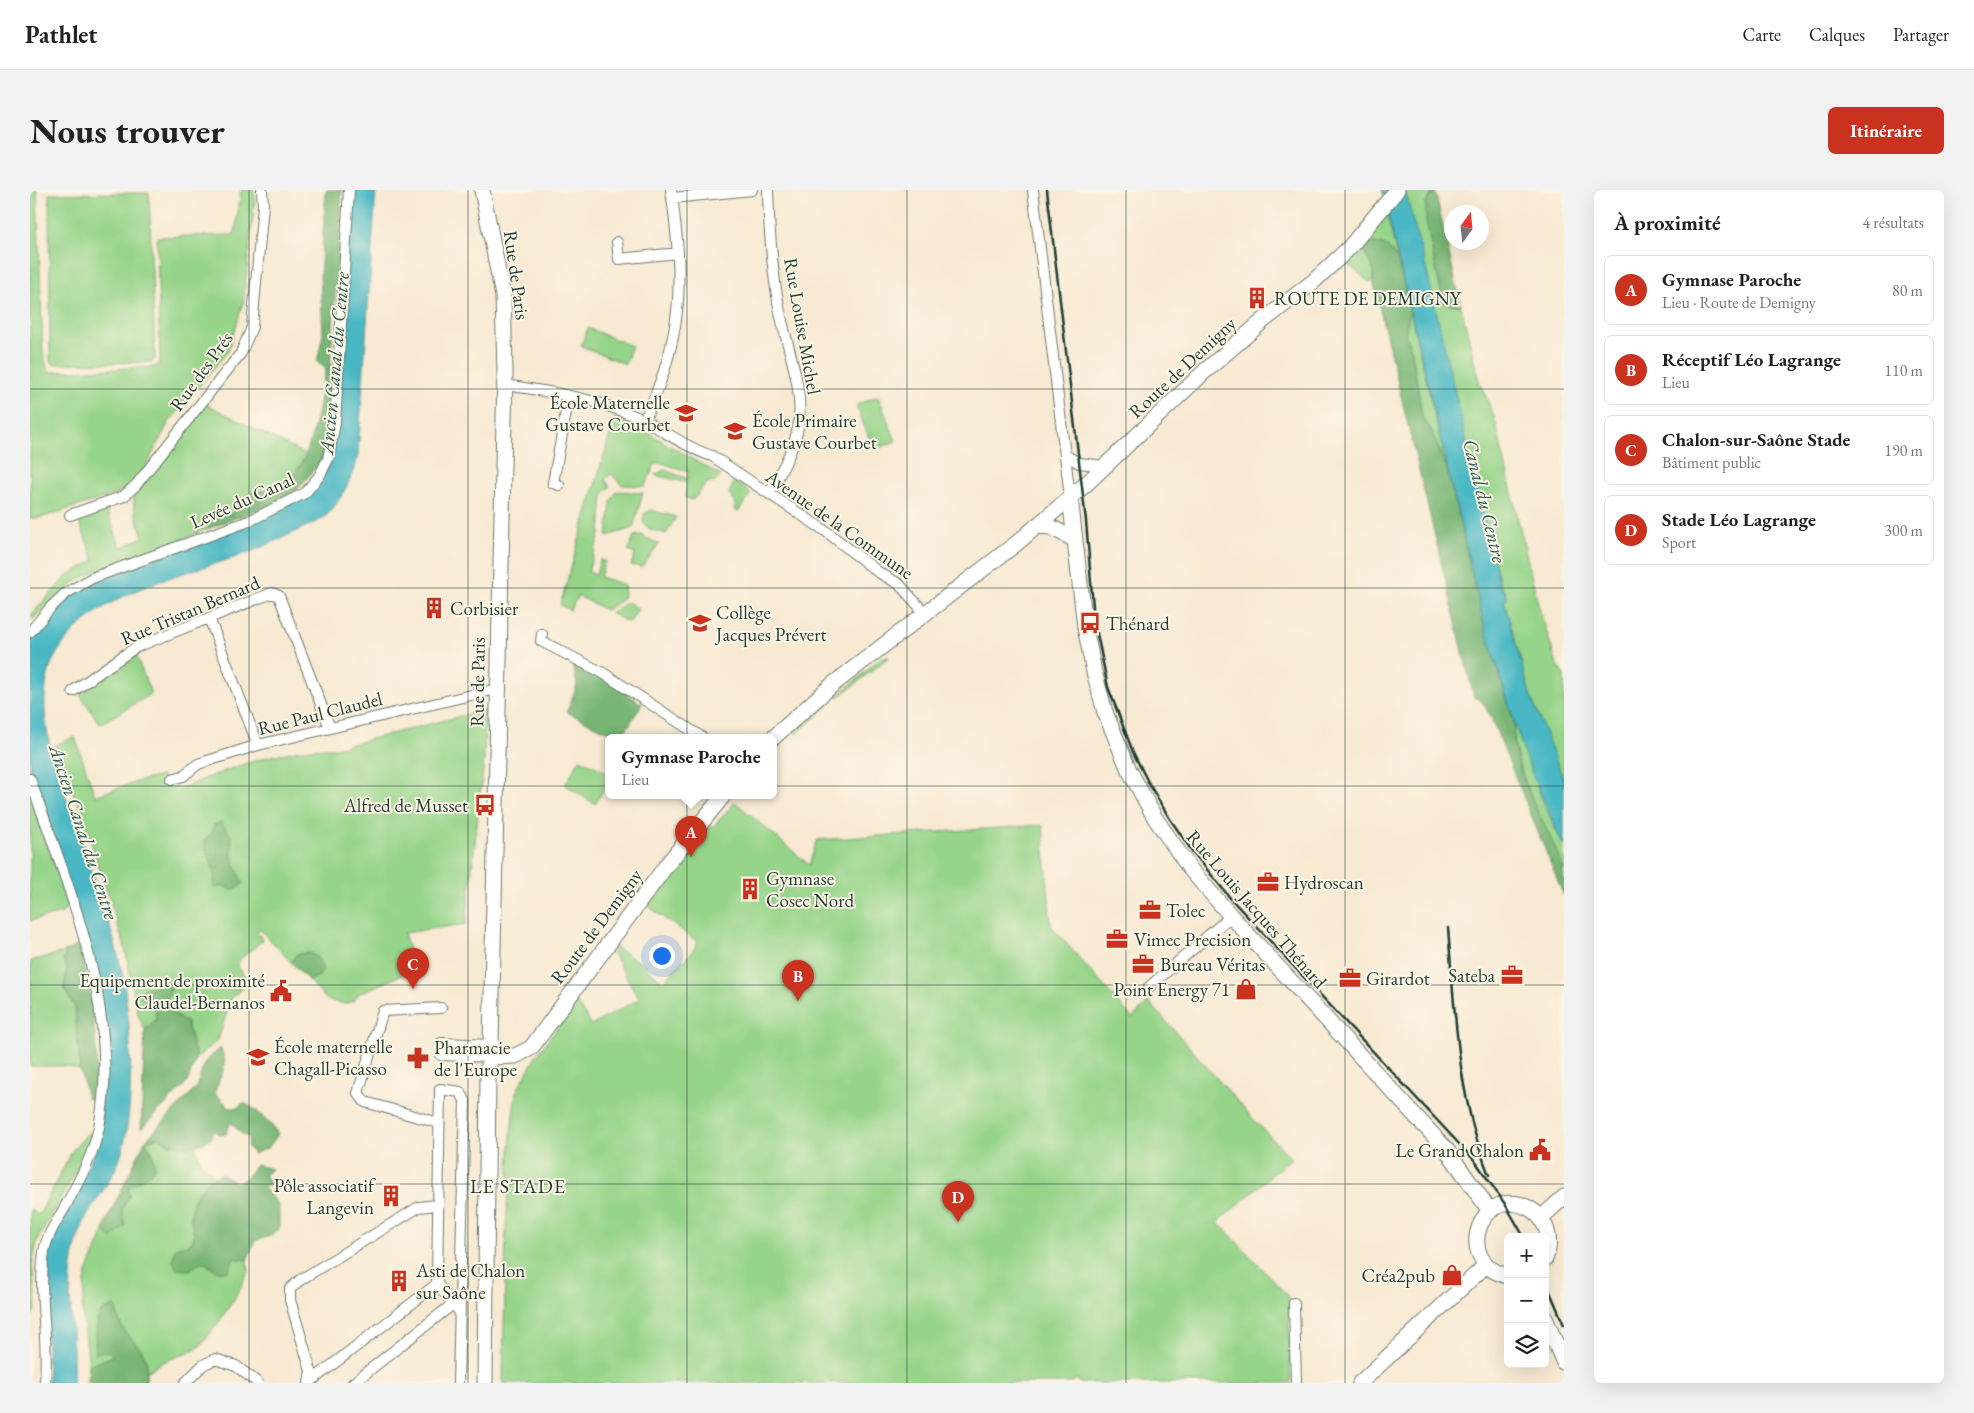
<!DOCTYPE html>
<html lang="fr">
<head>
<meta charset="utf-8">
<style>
  :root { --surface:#fff; --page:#f2f2f2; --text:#222; --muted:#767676; --line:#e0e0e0; --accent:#c8321e }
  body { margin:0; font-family:"EB Garamond",serif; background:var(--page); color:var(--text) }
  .controls { position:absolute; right:15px; bottom:15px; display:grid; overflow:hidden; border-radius:8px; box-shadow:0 5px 20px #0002 }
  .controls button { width:45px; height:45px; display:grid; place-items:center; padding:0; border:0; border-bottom:1px solid var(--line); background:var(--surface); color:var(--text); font:25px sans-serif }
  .compass { position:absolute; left:1414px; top:15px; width:45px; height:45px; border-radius:50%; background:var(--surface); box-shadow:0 5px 20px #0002; rotate:15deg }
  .you { position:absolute; left:631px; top:765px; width:18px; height:18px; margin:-12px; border:4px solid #fff; border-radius:50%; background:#1a73e8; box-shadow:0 0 0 8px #1a73e833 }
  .badge { display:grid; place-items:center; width:32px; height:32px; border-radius:50%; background:var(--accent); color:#fff; font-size:16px; font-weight:700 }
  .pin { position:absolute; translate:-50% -41px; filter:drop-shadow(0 1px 2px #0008) }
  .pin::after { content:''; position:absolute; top:26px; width:18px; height:15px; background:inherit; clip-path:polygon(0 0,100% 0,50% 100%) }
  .popup { position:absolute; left:575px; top:544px; width:172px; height:65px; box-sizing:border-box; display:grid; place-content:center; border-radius:8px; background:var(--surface); filter:drop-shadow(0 1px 4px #0005); font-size:16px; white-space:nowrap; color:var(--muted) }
  .popup b { font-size:19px; color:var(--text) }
  .popup::after { content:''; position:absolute; left:50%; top:100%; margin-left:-10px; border:10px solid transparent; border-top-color:var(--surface) }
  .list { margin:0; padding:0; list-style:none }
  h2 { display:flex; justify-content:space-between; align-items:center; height:65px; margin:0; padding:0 20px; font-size:21px }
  h2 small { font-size:16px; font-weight:400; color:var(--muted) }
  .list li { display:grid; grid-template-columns:32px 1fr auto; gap:15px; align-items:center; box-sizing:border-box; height:70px; margin:0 10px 10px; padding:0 10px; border:1px solid var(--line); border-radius:8px }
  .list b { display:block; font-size:19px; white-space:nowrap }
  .list p { margin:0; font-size:16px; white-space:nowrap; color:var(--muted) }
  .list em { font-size:16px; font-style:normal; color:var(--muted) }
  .icon { flex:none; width:28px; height:28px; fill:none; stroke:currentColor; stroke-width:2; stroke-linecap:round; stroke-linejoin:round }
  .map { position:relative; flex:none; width:1534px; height:1193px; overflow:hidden; border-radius:8px }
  header { display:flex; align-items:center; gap:30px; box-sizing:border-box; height:70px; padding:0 25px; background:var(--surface); border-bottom:1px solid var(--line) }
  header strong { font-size:24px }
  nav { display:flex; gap:28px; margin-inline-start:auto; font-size:18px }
  .intro { display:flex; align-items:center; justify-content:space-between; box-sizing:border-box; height:120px; padding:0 30px }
  h1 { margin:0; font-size:35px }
  .button { padding:12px 22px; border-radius:8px; background:var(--accent); color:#fff; font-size:18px; font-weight:700 }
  main { display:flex; gap:30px; padding:0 30px }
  aside { flex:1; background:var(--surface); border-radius:8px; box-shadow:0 5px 20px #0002 }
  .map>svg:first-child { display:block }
  .green { fill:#96d489; stroke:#5a885e }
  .forest { fill:#78b675; stroke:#4c7a54 }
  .water { fill:#4ab8c4; stroke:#347a7c }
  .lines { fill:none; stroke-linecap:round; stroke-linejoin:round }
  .street-casing { stroke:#6b796b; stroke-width:12 }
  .secondary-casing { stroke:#6b796b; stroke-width:17 }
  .street { stroke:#fff; stroke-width:10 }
  .secondary { stroke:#fff; stroke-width:15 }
  .rail { stroke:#1f3d34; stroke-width:2.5 }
  .grid { fill:none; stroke:#1f3d34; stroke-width:1; stroke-opacity:0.55 }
  .labels { text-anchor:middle; stroke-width:4; stroke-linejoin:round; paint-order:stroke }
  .street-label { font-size:19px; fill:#1f3d34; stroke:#fcf5e5 }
  .poi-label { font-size:19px; fill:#1f3d34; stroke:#fcf5e5; text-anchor:start }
  .water-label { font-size:20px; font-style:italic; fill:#2a5c58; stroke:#fcf5e5 }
  .neighbourhood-label { font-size:20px; letter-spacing:1px; fill:#1f3d34; stroke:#fcf5e5 }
</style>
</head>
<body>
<header>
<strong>Pathlet</strong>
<nav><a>Carte</a><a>Calques</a><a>Partager</a></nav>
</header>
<div class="intro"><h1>Nous trouver</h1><a class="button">Itinéraire</a></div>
<main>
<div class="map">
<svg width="1534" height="1193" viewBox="0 0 1534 1193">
  <rect width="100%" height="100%" fill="#fcf5e5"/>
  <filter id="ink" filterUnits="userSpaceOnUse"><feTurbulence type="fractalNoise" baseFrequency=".02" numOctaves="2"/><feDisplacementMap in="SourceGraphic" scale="10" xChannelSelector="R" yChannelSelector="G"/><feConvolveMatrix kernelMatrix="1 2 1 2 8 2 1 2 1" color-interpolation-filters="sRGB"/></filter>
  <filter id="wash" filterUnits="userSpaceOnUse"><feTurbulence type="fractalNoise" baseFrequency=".0096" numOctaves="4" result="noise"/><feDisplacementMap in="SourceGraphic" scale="20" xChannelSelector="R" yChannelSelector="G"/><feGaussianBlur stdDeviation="1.12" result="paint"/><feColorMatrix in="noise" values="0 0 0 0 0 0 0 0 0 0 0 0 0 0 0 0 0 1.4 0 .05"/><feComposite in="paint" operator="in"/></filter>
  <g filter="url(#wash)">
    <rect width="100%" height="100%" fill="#f8e9d2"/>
    <path class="green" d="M0 0H7L13 163 18 182 124 177 130 173 127 47 202 45 205 42 211 0H224L225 8 213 113 198 161 139 232 115 278 104 292 89 303 10 328H0Z
      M1377 0H1404L1396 13 1413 113 1431 116 1449 191 1464 226 1508 414 1527 475 1534 485V591L1500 504 1474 411 1477 409 1475 401 1472 400 1463 367 1375 2Z
      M119 3 125 169 123 172 24 174 20 171 19 4Z
      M1357 24 1367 68 1356 56 1342 52 1332 58 1343 77V91L1339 92 1318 74Z
      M1380 121 1417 279 1401 240 1392 227 1382 161 1375 144Z
      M558 138 602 156 595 174 551 156Z
      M848 206 866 251 844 260 826 215Z
      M176 214 276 265C260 290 254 300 223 302L203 325C191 324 186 323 178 333L180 338 57 385 45 392 3 429 0 426 37 386 64 370 49 332V325L75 316 91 358 113 347C97 299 101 305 131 267L136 269 141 264 138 260Z
      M585 227 610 238 691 286 684 293 678 292 663 310 655 308 657 293 625 285 634 280 658 289V281L631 273 625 274 615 296 592 295 581 284 575 289 580 297 573 304 570 344 558 382 566 385 570 370 575 371 570 387 595 395 593 409 576 420 548 406 540 420 530 415Z
      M704 292 721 303 708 322 704 319 706 314 699 303Z
      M587 301 613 303 603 338 577 346 581 312Z
      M621 320 646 327 636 344 619 339 613 332 615 323Z
      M611 345 629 354 612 377 601 375 605 364 598 361 604 346Z
      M598 412 608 419 600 432 595 431 581 423Z
      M106 465 121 504 70 534 50 505Z
      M859 467 808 508 807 506 851 468Z
      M797 511 800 514 766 544 764 542Z
      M455 520 454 570 436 734 374 743 385 779 328 804 324 811 315 814 297 810 230 739 226 742 233 750 210 769 207 775 219 792 202 807 188 850 166 868 157 833 136 819 115 840 108 825 95 758 48 612 36 589 25 555 45 547 65 606 109 591 132 586 137 593 150 599C199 578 252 557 306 558Z
      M1484 533 1514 615 1534 657V680C1518 641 1479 573 1484 533Z
      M550 569 578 583V592L565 614 535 595Z
      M0 608 39 716 32 723 0 731Z
      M705 612 779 675 787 650 1013 635 1021 736 1102 828 1119 812 1223 929 1261 968 1188 1032 1258 1106 1261 1193H1050L1047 1189 1039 1193H473L476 1038 481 941 486 902 505 868 546 812 562 835 609 809 582 762 585 757 611 773 633 792 662 762 668 752 616 715 661 656 681 635 683 637Z
      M37 761 33 770 37 778 34 799 45 817 50 880 35 876H0L1 771Z
      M58 943 62 945 52 971 8 1049 2 1073 6 1116 3 1125 0 1122V1019L9 1025 42 961Z
      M129 947C140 958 150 956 164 954L171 973 184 986C172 997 162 1010 161 1027 161 1037 167 1044 161 1054L145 1058 159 1080 173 1071 180 1077 204 1068 217 1070 219 1081 206 1106 187 1135 168 1158 131 1173 117 1182C118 1157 102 1154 91 1136 88 1130 87 1123 85 1117L72 1121 67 1129 78 1161 83 1166 59 1176 52 1119 56 1085 74 1041 82 1049 95 1036 92 1019 99 1006 98 997 107 992 123 963 115 951Z"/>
    <path class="forest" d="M296 0H312L300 181V235L294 267 268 299 249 311 180 338 178 333C186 323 191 324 203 325 219 291 228 310 252 296 284 278 287 211 296 179L287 172 293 144 290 87Z
      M1405 1 1431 116 1413 113 1396 31V13Z
      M1342 52 1356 56 1367 68 1380 121 1375 144 1382 161 1392 227 1401 240 1417 279 1455 438 1484 533C1478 583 1519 632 1533 679 1534 687 1534 697 1534 706L1460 525 1451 510 1444 507 1343 91V77L1332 58Z
      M542 472 573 488 612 514 591 548 537 522 547 495Z
      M191 632 201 646 202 668 213 694 202 700 194 696 183 698C189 672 173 669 175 649L182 643 184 635Z
      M49 754C63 806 68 858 67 911L57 908 50 880 45 817 34 799 37 778 33 770 37 761Z
      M277 762 287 767 293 779 289 786 279 791 261 772 266 765Z
      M135 795 142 798 137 807 136 819 157 833 166 868 157 893 111 939 115 840 126 830V812L111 808 108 804 116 798Z
      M190 858C201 876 189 885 185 903L200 918H207L213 913C224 916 242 934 248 944L239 957 224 964 217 956 219 948 212 944 201 932 196 944 189 945 187 941H182V947C168 959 143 960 129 947L115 951C133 982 125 981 98 997L99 1006 92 1019 95 1036 82 1049 74 1041 76 1032 115 951 166 898 175 872Z
      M226 975 242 979 234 985 240 993 234 998 249 1015V1039L243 1045 225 1051 217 1070 204 1068 199 1081H187L173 1071 159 1080 147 1079 143 1071 145 1058 161 1054C167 1044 161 1037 161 1027 161 1008 174 989 192 984L207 993 215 989Z
      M85 1116C87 1122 88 1130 91 1135 107 1164 119 1151 116 1193H57L59 1176 83 1166 78 1161 65 1163C66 1149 65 1134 72 1121Z"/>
    <path class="water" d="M323 0H346L328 265C324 284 309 317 293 328 285 334 276 336 267 341 247 350 226 361 204 368 141 387 54 407 22 472 0 530 34 598 52 652 66 694 81 735 91 778 102 826 107 931 87 976 75 1002 54 1023 47 1051 33 1101 46 1144 43 1193H18L16 1113 17 1059 71 949 72 816 13 613 0 578V451C13 427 32 412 54 396L249 320 297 280Z
      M1352 0H1375L1399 90 1471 400H1474L1477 409 1474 411 1500 504 1534 591V657L1496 569 1455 438Z"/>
  </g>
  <g filter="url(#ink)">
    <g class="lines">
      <g class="street-casing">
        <path id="street" d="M738 0C739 39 742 79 749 117 756 156 775 198 768 237 764 260 750 282 740 303
          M1003 0 1040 307
          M643 8 722 0
          M587 52 589 69 648 63
          M475 195C522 202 571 209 615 231 638 243 657 258 682 266L797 342 848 382 869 394 894 422
          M614 231C654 147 654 90 641 0
          M1035 265 1049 273 1075 276
          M529 295 523 293 539 206
          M40 325 94 306 106 295 211 163 222 137 233 15 232 0
          M179 428 228 555
          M0 442 21 417 35 404 62 388 219 331 275 303 290 285 298 269 305 233 319 0
          M512 444 511 451 573 483 673 548
          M43 501 106 457 242 403 249 406 300 538
          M0 589C38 696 92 822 69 937 63 966 49 991 35 1017 27 1031 17 1045 14 1061 8 1105 19 1149 15 1193
          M142 589 153 586 168 574 228 555 467 499
          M1119 797 1201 726
          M411 853 461 855
          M411 865 460 867
          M409 933 335 912 328 903 353 821 411 818
          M1264 1113 1266 1193
          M280 1192 407 1094
          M155 1193 173 1175 185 1169 206 1176 228 1193
          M279 1193 281 1181 260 1110V1099L270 1090 389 1017 407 1015
          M323 1193 423 1114
          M428 1193 435 910 430 902 410 899 407 1094 430 1122"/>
      </g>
      <g class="secondary-casing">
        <path id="secondary" d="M452 0 473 106 475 182 461 855 458 884 455 1193
          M1040 307 1055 437 1064 482 1075 522 1099 580 1125 628 1160 679 1201 726 1416 959 1460 1021
          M1006 336 1021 337 1045 350
          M743 548 802 495 987 353 1056 294 1174 182 1234 130 1284 91 1319 58 1367 0
          M460 867 485 866 501 858 639 672 693 606
          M1512 1027 1534 1007
          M1478 1086C1465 1083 1454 1076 1449 1063 1445 1053 1447 1042 1451 1033 1472 991 1534 1022 1515 1069
          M1515 1128 1534 1173
          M1330 1193 1456 1075"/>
      </g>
      <use href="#street" class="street"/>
      <use href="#secondary" class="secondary"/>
      <path class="rail" d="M1017 0 1056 331 1064 429 1078 497 1103 562 1119 594 1140 629 1162 661 1201 709 1445 971 1475 1014 1494 1047
        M1418 738C1425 823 1427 905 1459 985
        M1515 1090 1534 1135"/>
    </g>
  </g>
  <path class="grid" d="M219 0V1193M438 0V1193M657 0V1193M877 0V1193M1096 0V1193M1315 0V1193M0 199H1534M0 398H1534M0 596H1534M0 795H1534M0 994H1534"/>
  <defs>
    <g id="building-bare" transform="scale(1.725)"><path d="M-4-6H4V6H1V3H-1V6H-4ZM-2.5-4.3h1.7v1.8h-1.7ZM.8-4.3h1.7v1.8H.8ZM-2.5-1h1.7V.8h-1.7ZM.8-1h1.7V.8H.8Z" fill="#c8321e" stroke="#fcf5e5" stroke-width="2.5" paint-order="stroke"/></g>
    <g id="school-bare" transform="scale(1.725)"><path d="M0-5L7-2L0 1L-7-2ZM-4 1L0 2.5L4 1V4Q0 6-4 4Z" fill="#c8321e" stroke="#fcf5e5" stroke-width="2.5" paint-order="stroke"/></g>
    <g id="bus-bare" transform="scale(1.725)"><path d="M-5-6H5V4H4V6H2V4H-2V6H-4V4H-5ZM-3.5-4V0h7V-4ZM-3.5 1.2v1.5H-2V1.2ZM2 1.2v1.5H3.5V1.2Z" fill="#c8321e" stroke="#fcf5e5" stroke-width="2.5" paint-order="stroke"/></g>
    <g id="office-bare" transform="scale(1.725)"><path d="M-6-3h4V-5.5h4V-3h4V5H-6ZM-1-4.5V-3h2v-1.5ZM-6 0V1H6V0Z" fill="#c8321e" stroke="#fcf5e5" stroke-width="2.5" paint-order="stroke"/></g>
    <g id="shop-bare" transform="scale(1.725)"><path d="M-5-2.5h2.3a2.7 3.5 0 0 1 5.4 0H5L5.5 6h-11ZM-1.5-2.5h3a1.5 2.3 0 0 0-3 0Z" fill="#c8321e" stroke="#fcf5e5" stroke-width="2.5" paint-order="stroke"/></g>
    <g id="civic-bare" transform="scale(1.725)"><path d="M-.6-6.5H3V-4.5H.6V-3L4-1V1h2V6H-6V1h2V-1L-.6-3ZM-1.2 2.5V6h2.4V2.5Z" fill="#c8321e" stroke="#fcf5e5" stroke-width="2.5" paint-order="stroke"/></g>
    <g id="pharmacy-bare" transform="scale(1.725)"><path d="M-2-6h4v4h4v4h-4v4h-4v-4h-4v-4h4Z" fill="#c8321e" stroke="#fcf5e5" stroke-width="2.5" paint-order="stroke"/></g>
  </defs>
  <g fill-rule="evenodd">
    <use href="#building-bare" x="1227" y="108"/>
    <use href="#school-bare" x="656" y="223"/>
    <use href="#school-bare" x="705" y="241"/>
    <use href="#building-bare" x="404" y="418"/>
    <use href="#school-bare" x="670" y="433"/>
    <use href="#bus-bare" x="1060" y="433"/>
    <use href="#bus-bare" x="455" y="615"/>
    <use href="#office-bare" x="1238" y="692"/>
    <use href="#building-bare" x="720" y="699"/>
    <use href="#office-bare" x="1120" y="720"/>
    <use href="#office-bare" x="1087" y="749"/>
    <use href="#office-bare" x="1113" y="774"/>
    <use href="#office-bare" x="1482" y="785"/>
    <use href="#office-bare" x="1320" y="788"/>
    <use href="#shop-bare" x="1216" y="799"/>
    <use href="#civic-bare" x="251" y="801"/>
    <use href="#school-bare" x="228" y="867"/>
    <use href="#pharmacy-bare" x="388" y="868"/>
    <use href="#civic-bare" x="1510" y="960"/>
    <use href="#building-bare" x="361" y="1006"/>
    <use href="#shop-bare" x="1422" y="1085"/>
    <use href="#building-bare" x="369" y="1091"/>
  </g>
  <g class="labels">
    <g class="street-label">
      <text transform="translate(487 85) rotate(82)" y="7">Rue de Paris</text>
      <text transform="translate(773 136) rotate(80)" y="7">Rue Louise Michel</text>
      <text transform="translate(1152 177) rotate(-43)" y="7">Route de Demigny</text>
      <text transform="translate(171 181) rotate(-54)" y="7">Rue des Prés</text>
      <text transform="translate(212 310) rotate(-24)" y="7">Levée du Canal</text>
      <text transform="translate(810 334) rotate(35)" y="7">Avenue de la Commune</text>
      <text transform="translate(160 420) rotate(-23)" y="7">Rue Tristan Bernard</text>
      <text transform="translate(447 492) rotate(-89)" y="7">Rue de Paris</text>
      <text transform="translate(290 523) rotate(-14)" y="7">Rue Paul Claudel</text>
      <text transform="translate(1227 719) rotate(49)" y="7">Rue Louis Jacques Thénard</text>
      <text transform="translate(566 736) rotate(-53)" y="7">Route de Demigny</text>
    </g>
    <g class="poi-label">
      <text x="1244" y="115">ROUTE DE DEMIGNY</text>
      <text x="640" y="219" text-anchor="end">École Maternelle<tspan x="640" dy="22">Gustave Courbet</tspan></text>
      <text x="722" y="237">École Primaire<tspan x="722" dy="22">Gustave Courbet</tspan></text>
      <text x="420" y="425">Corbisier</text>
      <text x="686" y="429">Collège<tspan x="686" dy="22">Jacques Prévert</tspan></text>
      <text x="1076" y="440">Thénard</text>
      <text x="438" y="622" text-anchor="end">Alfred de Musset</text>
      <text x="736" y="695">Gymnase<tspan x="736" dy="22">Cosec Nord</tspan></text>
      <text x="1254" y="699">Hydroscan</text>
      <text x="1136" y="727">Tolec</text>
      <text x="1104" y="756">Vimec Precision</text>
      <text x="1130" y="781">Bureau Véritas</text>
      <text x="1465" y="792" text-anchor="end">Sateba</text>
      <text x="1336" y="795">Girardot</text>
      <text x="235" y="797" text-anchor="end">Equipement de proximité<tspan x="235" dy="22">Claudel-Bernanos</tspan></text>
      <text x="1200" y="806" text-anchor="end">Point Energy 71</text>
      <text x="244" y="863">École maternelle<tspan x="244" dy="22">Chagall-Picasso</tspan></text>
      <text x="404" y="864">Pharmacie<tspan x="404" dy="22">de l'Europe</tspan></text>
      <text x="1494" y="967" text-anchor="end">Le Grand Chalon</text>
      <text x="344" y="1002" text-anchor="end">Pôle associatif<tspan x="344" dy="22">Langevin</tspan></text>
      <text x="386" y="1087">Asti de Chalon<tspan x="386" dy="22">sur Saône</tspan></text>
      <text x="1405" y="1092" text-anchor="end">Créa2pub</text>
    </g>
    <g class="water-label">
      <text transform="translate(304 173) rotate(-85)" y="7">Ancien Canal du Centre</text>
      <text transform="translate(1455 311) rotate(76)" y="7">Canal du Centre</text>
      <text transform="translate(54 642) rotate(72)" y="7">Ancien Canal du Centre</text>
    </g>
    <g class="neighbourhood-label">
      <text x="488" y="1003">LE STADE</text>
    </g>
  </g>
</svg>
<div class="controls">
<button>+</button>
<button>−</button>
<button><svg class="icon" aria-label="layers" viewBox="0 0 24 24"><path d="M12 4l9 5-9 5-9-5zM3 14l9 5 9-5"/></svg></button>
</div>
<svg class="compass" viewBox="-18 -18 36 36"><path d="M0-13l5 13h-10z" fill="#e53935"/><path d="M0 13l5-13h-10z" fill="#767676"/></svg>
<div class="you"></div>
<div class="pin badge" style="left:661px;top:667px">A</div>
<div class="popup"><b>Gymnase Paroche</b>Lieu</div>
<div class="pin badge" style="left:768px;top:811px">B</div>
<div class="pin badge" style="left:383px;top:799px">C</div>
<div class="pin badge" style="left:928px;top:1032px">D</div>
</div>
<aside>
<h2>À proximité<small>4 résultats</small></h2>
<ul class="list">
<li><span class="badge">A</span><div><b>Gymnase Paroche</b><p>Lieu · Route de Demigny</p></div><em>80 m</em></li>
<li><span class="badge">B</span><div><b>Réceptif Léo Lagrange</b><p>Lieu</p></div><em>110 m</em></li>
<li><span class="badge">C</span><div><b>Chalon-sur-Saône Stade</b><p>Bâtiment public</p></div><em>190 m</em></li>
<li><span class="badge">D</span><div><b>Stade Léo Lagrange</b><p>Sport</p></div><em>300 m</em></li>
</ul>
</aside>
</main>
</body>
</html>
